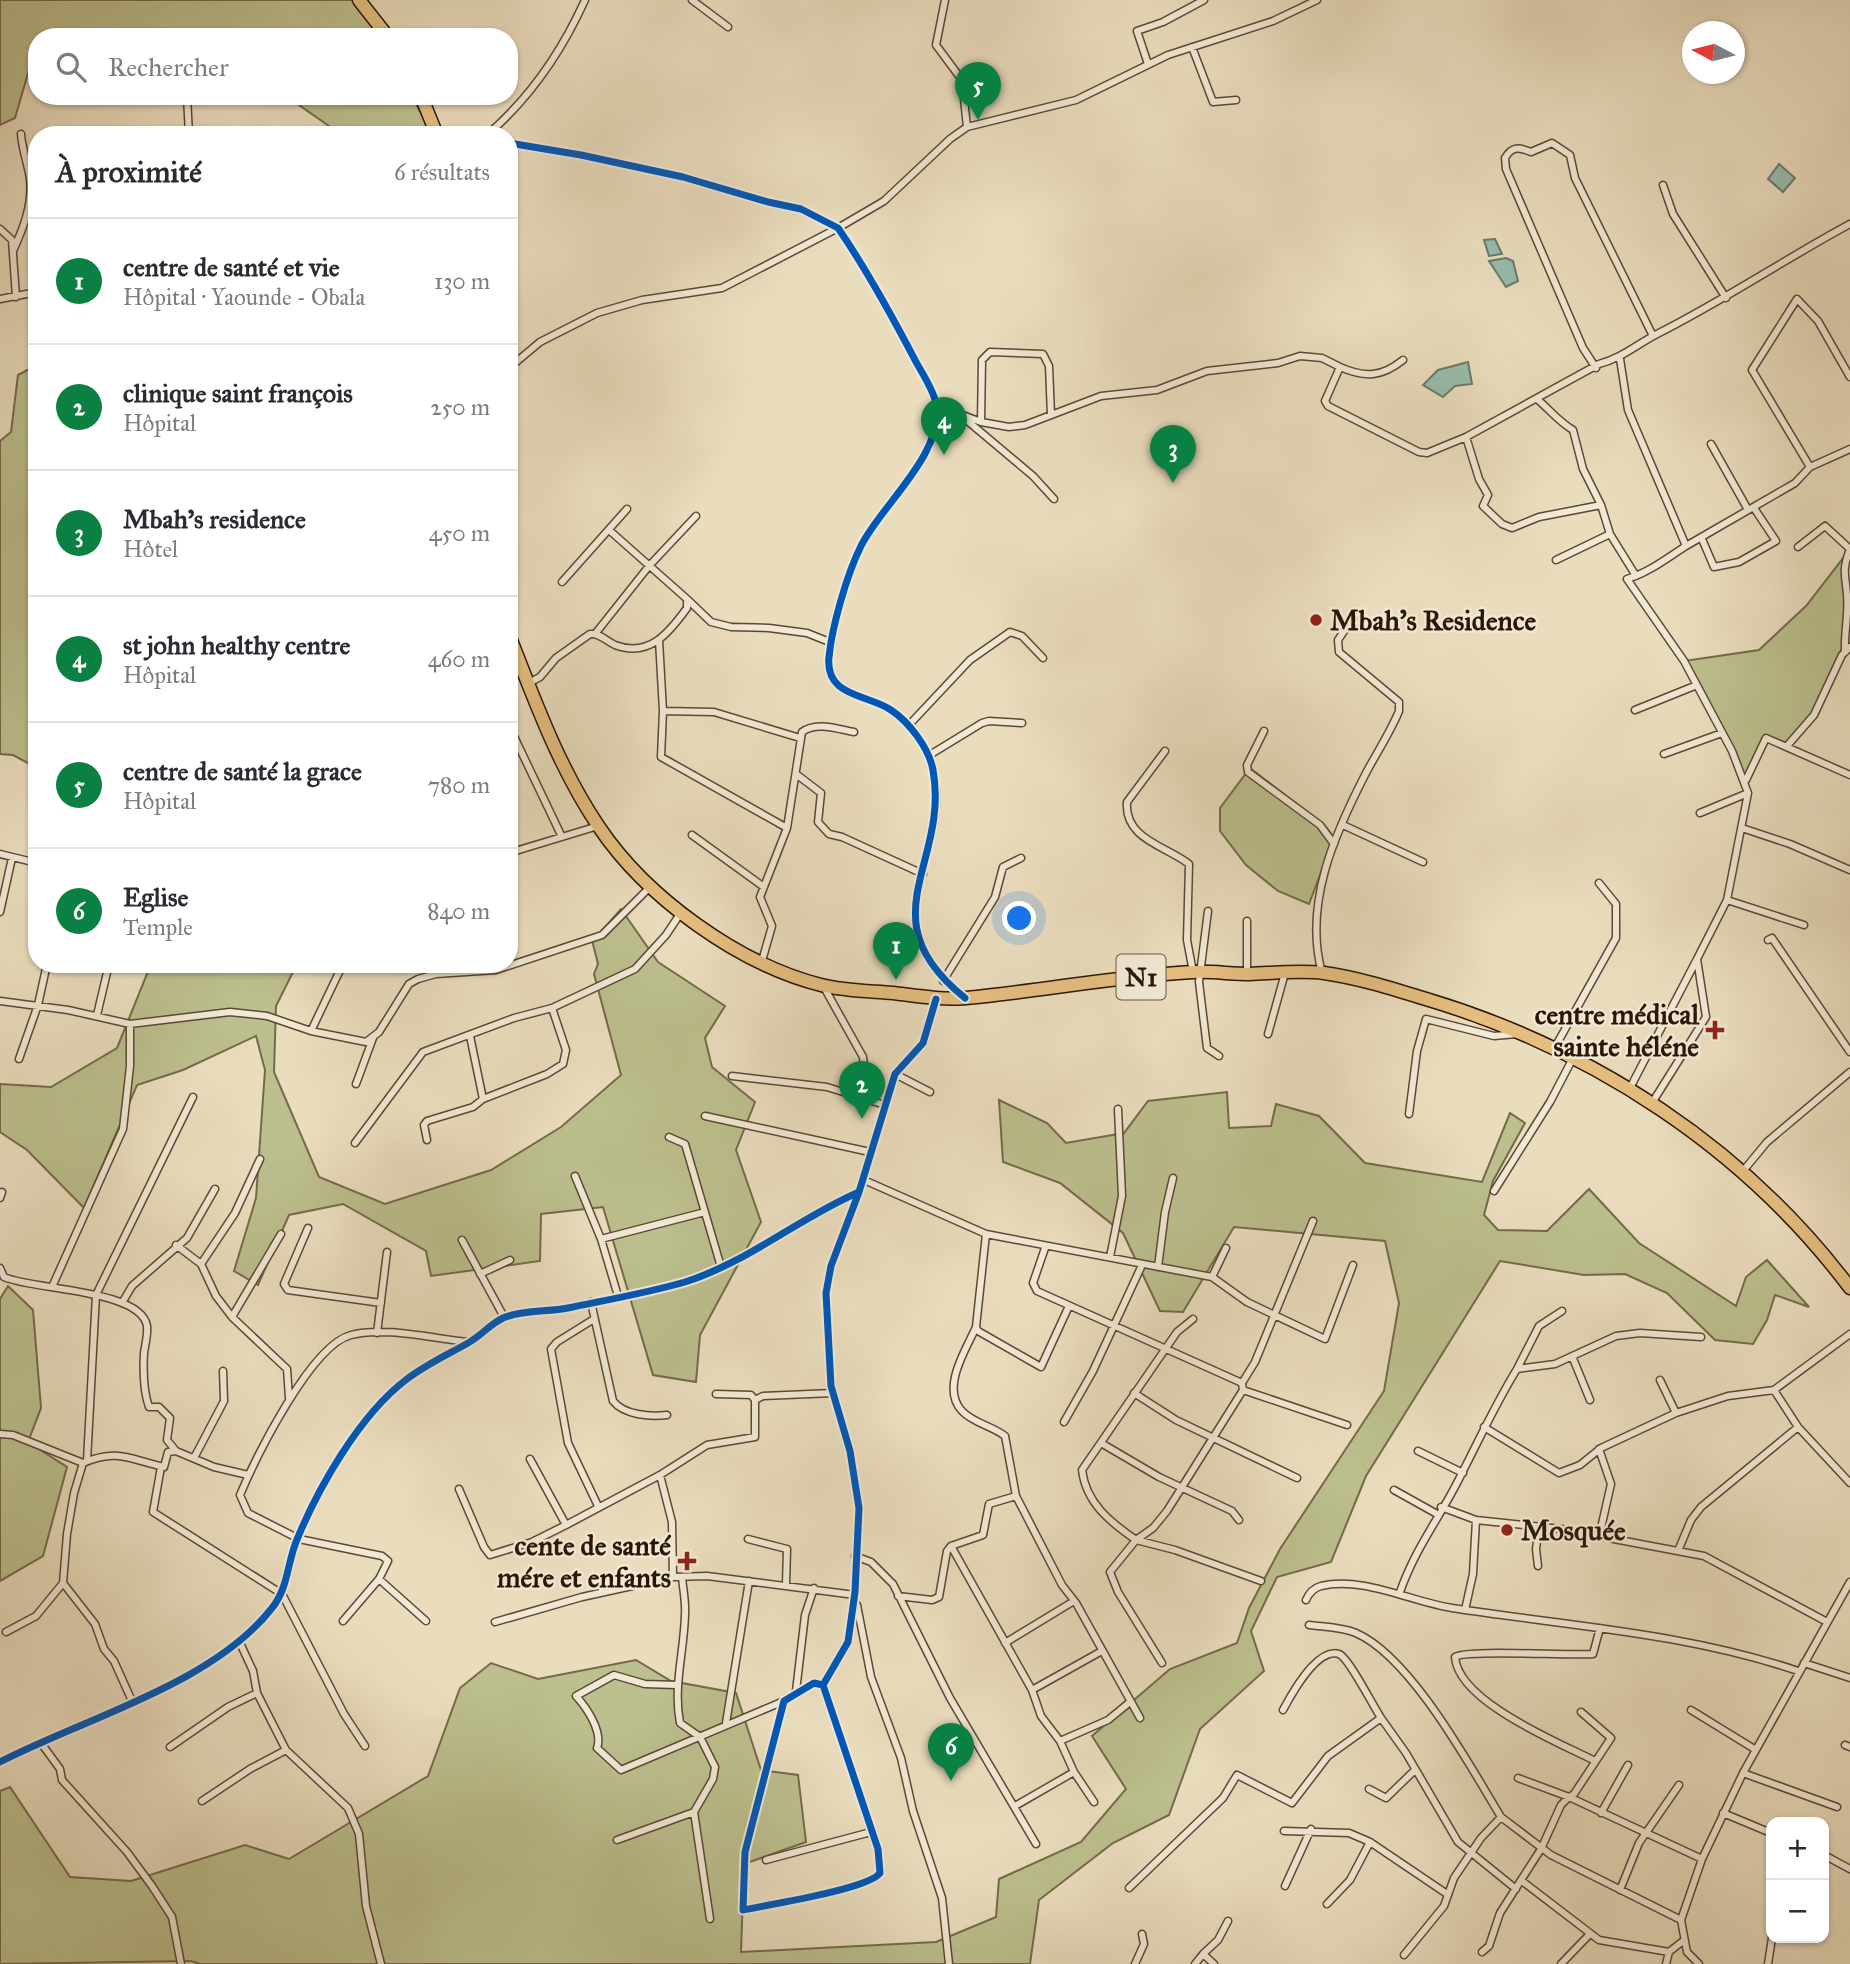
<!DOCTYPE html>
<html lang="fr">
<head>
<meta charset="utf-8">
<style>
  :root { --surface:#fff; --page:#f2f2f3; --text:#2b2b33; --muted:#7c7c81; --line:#e1e1e2; --accent:#0b8043 }
  body { margin:0; font-family:"IM FELL Great Primer",serif; background:var(--page); color:var(--text) }
  .controls { position:absolute; right:21px; bottom:21px; display:grid; overflow:hidden; border-radius:14px; box-shadow:0 2px 5px #0004 }
  .controls button { width:63px; height:63px; display:grid; place-items:center; padding:0; border:0; border-bottom:2px solid var(--line); background:var(--surface); color:var(--text); font:35px sans-serif }
  .compass { position:absolute; left:1682px; top:21px; width:63px; height:63px; border-radius:50%; background:var(--surface); box-shadow:0 2px 5px #0004; rotate:277deg }
  .you { position:absolute; left:1020px; top:919px; width:24px; height:24px; margin:-18px; border:5px solid #fff; border-radius:50%; background:#1a73e8; box-shadow:0 0 0 10px #1a73e833 }
  .badge { display:grid; place-items:center; width:46px; height:46px; border-radius:50%; background:var(--accent); color:#fff; font-size:23px; font-weight:700 }
  .pin { position:absolute; translate:-50% -58px; filter:drop-shadow(0 2px 4px #0008) }
  .pin::after { content:''; position:absolute; top:37px; width:24px; height:21px; background:inherit; clip-path:polygon(0 0,100% 0,50% 100%) }
  .list { margin:0; padding:0; list-style:none }
  h2 { display:flex; justify-content:space-between; align-items:center; height:91px; margin:0; padding:0 28px; font-size:30px }
  h2 small { font-size:23px; font-weight:400; color:var(--muted) }
  .list li { display:grid; grid-template-columns:46px 1fr auto; gap:21px; align-items:center; box-sizing:border-box; height:126px; padding:0 28px; border-top:2px solid var(--line) }
  .list b { display:block; font-size:26px; white-space:nowrap }
  .list p { margin:0; font-size:23px; white-space:nowrap; color:var(--muted) }
  .list em { font-size:23px; font-style:normal; color:var(--muted) }
  .icon { flex:none; width:38px; height:38px; fill:none; stroke:currentColor; stroke-width:2; stroke-linecap:round; stroke-linejoin:round }
  .map { position:relative; flex:none; width:1850px; height:1964px; overflow:hidden }
  .search { position:absolute; background:var(--surface); box-shadow:0 2px 5px #0004; left:28px; top:28px; width:490px; height:77px; display:flex; align-items:center; gap:18px; box-sizing:border-box; padding:0 24px; border-radius:28px; color:var(--muted); font-size:26px }
  .panel { position:absolute; background:var(--surface); box-shadow:0 2px 5px #0004; left:28px; top:126px; width:490px; height:847px; border-radius:28px }
  .map>svg:first-child { display:block }
  .green { fill:#bcbf8e; stroke:#746a4a; stroke-width:2 }
  .water { fill:#98bdad; stroke:#6c7a6a; stroke-width:2 }
  .lines { fill:none; stroke-linecap:round; stroke-linejoin:round }
  .street-casing { stroke:#5b4833; stroke-width:9 }
  .highway-casing { stroke:#2b1605; stroke-width:15 }
  .street { stroke:#f1e9d5; stroke-width:6 }
  .highway { stroke:#e5be7f; stroke-width:12 }
  .cycleway-casing { stroke:#f1e9d5; stroke-width:11 }
  .cycleway { stroke:#0057b8; stroke-width:7 }
  .poi-dot { fill:#8f2418; stroke:#f1e9d5; stroke-width:2.5 }
  .labels { text-anchor:middle; stroke-width:5; stroke-linejoin:round; paint-order:stroke }
  .shield { fill:#f1e9d5; stroke:#665543; stroke-width:2 }
  .shield-label { font-size:26px; font-weight:bold; fill:#2b1605 }
  .poi-label { font-size:28px; font-weight:bold; fill:#2b1605; stroke:#f1e9d5; text-anchor:start }
</style>
</head>
<body>
<div class="map">
<svg width="1850" height="1964" viewBox="0 0 1850 1964">
  <rect width="100%" height="100%" fill="#eaddbe"/>
  <filter id="stains"><feTurbulence type="fractalNoise" baseFrequency=".00286" numOctaves="4"/><feColorMatrix values="0 0 0 0 .2 0 0 0 0 .09 0 0 0 0 .02 0 0 0 .5 -.17"/></filter>
  <radialGradient id="worn" r=".72"><stop offset=".6" stop-color="#630" stop-opacity="0"/><stop offset="1" stop-color="#630" stop-opacity=".3"/></radialGradient>
  <path class="green" d="M0 0H354L381 37H37V61L31 63 15 118 0 125Z
    M286 96H412L432 135H342Z
    M37 365V768L13 755 0 754V441L11 432 18 375Z
    M1850 549 1842 569 1847 595 1845 652 1814 715 1787 746 1765 738 1746 780 1684 661 1759 650 1806 606Z
    M1250 768 1325 826 1334 838 1309 904 1278 891 1246 865 1220 831V808Z
    M621 909 658 962 725 1006 705 1038 712 1067 755 1102 736 1150 761 1222 700 1335 696 1382 653 1375 603 1207 541 1214 540 1261 431 1276 426 1251 343 1204 289 1215 258 1285 234 1271 256 1198 265 1070 256 1036 183 1070 137 1085 84 1208 27 1150 0 1132V1084L51 1087 117 1048 151 964H297L276 1006 274 1072 319 1177 385 1204 491 1170 561 1127 621 1075 594 974 598 964 591 936 599 934Z
    M1227 1092 1229 1128 1271 1126 1276 1104 1319 1116 1365 1163 1482 1182 1510 1113 1525 1123 1493 1181 1484 1215 1498 1230 1547 1231 1589 1189 1639 1243 1736 1306 1746 1277 1767 1260 1809 1307 1775 1295 1767 1320 1753 1344 1715 1340 1667 1293 1625 1274 1584 1275 1500 1261 1366 1476 1331 1562 1277 1577 1251 1631 1264 1671 1200 1729 1169 1815 1113 1843 1039 1900 1030 1964H200L191 1961 0 1964V1791L10 1787 70 1877 131 1881 245 1845 289 1859 428 1776 460 1688 491 1663 538 1679 636 1660 671 1681 736 1693 761 1770 798 1775 806 1842 744 1864 741 1952 936 1942 996 1917 999 1879 1081 1842 1126 1789 1092 1736 1170 1669 1237 1643 1249 1608 1280 1549 1384 1391 1399 1303 1385 1241 1234 1227 1183 1312 1160 1311 1123 1233 1060 1183 1003 1162 999 1100 1047 1123 1066 1143 1124 1133 1148 1101Z
    M8 1286 33 1310 41 1408 28 1442 67 1467 43 1556 0 1581V1299Z"/>
  <path class="water" d="M1779 164 1795 178 1783 192 1768 179Z
    M1495 239 1502 254 1489 256 1484 240Z
    M1506 258 1513 261 1518 281 1506 287 1489 261Z
    M1468 362 1472 384 1455 386 1443 397 1423 385 1438 370Z"/>
  <g class="lines">
    <g class="street-casing">
      <path id="street" d="M692 0 728 27
        M945 0 936 45 962 80 967 127
        M1192 47 1213 102 1236 100
        M1148 64 1137 31 1163 22 1204 0
        M187 96 189 135
        M487 135C530 98 562 51 585 0
        M509 143 581 155 683 177 768 202 801 209 838 228C867 270 892 316 916 361 922 374 934 389 936 404 944 456 880 505 861 547 847 575 831 627 829 659 826 698 869 694 892 711 909 724 926 745 932 766 956 856 862 916 962 996
        M1663 185 1673 214 1726 298
        M0 229 12 240 16 297
        M13 251C23 229 33 204 30 179 28 164 22 150 21 134
        M0 299 37 292
        M1620 359 1628 410 1686 546C1667 558 1648 573 1627 579L1684 661 1732 751 1748 793 1727 900 1697 959 1706 1017 1652 1103
        M1340 367C1365 378 1382 377 1403 360
        M509 368 540 342 597 313 642 300 722 288 838 228 884 201 950 139 967 127 1076 100 1168 55 1273 21 1317 0
        M1596 368 1583 348 1506 169 1505 158C1512 146 1519 147 1531 152L1552 143 1570 155 1575 178 1653 336
        M1537 399C1550 410 1559 422 1573 430L1583 469 1601 505 1610 534 1636 576
        M936 405 981 422 1009 427 1025 425 1101 396 1157 390 1207 371 1278 363 1300 356 1322 358 1340 367 1325 401 1328 406 1419 452 1427 453 1466 437
        M964 418 1033 476 1054 499
        M981 422 982 360 990 352 1043 354 1049 366 1051 415
        M1711 444 1747 508
        M1810 467 1752 370 1797 299 1818 321 1850 377
        M1601 505 1539 517 1512 528 1502 524 1483 506 1488 495 1479 479 1466 437 1599 364C1622 358 1636 345 1657 334 1723 301 1785 259 1850 224
        M1702 539 1714 567 1739 562 1776 541 1754 508
        M1686 546 1795 483 1810 467 1850 449
        M1798 547 1825 526 1850 549
        M1556 560 1610 534
        M562 582 627 509
        M687 599 711 622 731 627 769 628 807 633 832 643
        M595 634 649 566 696 516
        M659 640 663 711 661 757 787 828
        M1845 652C1844 632 1849 613 1847 594 1845 573 1842 570 1850 549
        M527 684 540 677 556 658 590 634C600 633 606 641 615 645 649 658 669 633 687 608V599L609 530
        M1635 710 1697 685
        M663 711 714 712 800 738
        M509 726 562 837
        M908 726 970 660 1010 632 1022 636 1043 658
        M1264 731 1247 765 1248 772 1320 825 1334 844
        M1787 746 1814 715 1842 655 1850 647
        M1165 751 1127 802C1124 839 1166 846 1189 864L1187 940 1193 972
        M1664 754 1722 733
        M928 756 982 723 989 721 1022 723
        M796 774 821 793 818 822 829 834 842 837 923 874
        M1746 780 1766 738 1850 775
        M1700 813 1748 793
        M1343 825 1423 862
        M1742 828 1790 844 1850 870
        M692 835 764 887
        M509 853 598 826
        M0 854 37 863
        M1727 900 1804 925
        M1208 911 1199 982 1207 1048 1219 1056
        M0 912 12 858
        M1768 940 1772 938 1850 1052
        M762 961 772 926 760 897 787 828 802 732C816 721 838 729 854 732
        M1322 973C1303 904 1335 833 1366 773 1377 752 1390 733 1399 711V702L1339 652 1338 640 1357 612
        M1247 974V921
        M943 981 995 897 1003 867 1021 858
        M825 989 863 1057 867 1099
        M0 1001 68 1010 130 1024 230 1012 267 1016 311 1031 366 1042 379 1032 409 984 418 979 436 974 496 970 602 935 651 886
        M97 1015 109 964
        M311 1031 343 964
        M1268 1034 1285 973
        M470 1036 483 1099
        M1554 1049 1616 938V904L1599 883
        M19 1059 38 1005 47 964
        M895 1074 930 1092
        M732 1076 827 1087 885 1105
        M356 1084 373 1038
        M1629 1090 1697 959
        M1409 1114 1417 1051 1426 1019 1494 1036 1517 1034
        M705 1116 870 1152
        M669 1137 685 1144 721 1267
        M427 1140 424 1125 427 1121 473 1107 483 1099 547 1074 563 1064 566 1050 552 1008 635 969 666 935 678 917 683 915
        M355 1143 423 1052 514 1018 552 1008
        M1743 1171 1767 1142 1850 1072
        M575 1176 601 1239 618 1296
        M864 1180 986 1234 1212 1277 1247 1302 1325 1339 1353 1265
        M1494 1191 1550 1102 1573 1058
        M0 1198 2 1192
        M308 1228 284 1284 288 1290 381 1303
        M986 1234 976 1327 978 1331 1041 1367 1069 1306
        M601 1239 705 1212
        M462 1240 504 1317
        M176 1245 201 1264 216 1296 232 1317 287 1369 289 1398
        M1045 1248 1033 1283 1037 1291 1242 1383
        M1110 1257 1122 1196 1118 1109
        M201 1264 235 1213 260 1159
        M1158 1267 1165 1212 1173 1178
        M0 1268 4 1277C32 1290 141 1289 147 1326 148 1335 145 1345 144 1353 143 1371 143 1390 149 1407H159L170 1418 167 1440 176 1451 214 1467 248 1475
        M480 1274 510 1260
        M1212 1277 1226 1248
        M52 1287 123 1129 130 1066V1024
        M591 1302 613 1401C624 1415 650 1417 667 1415
        M122 1303 132 1286 187 1238 215 1189
        M232 1317 281 1234
        M594 1319 557 1342 551 1349 568 1443 598 1506
        M377 1333 387 1252
        M1572 1356 1590 1400
        M1517 1369 1539 1326 1562 1311
        M1660 1380 1676 1413
        M1243 1390 1347 1425
        M1774 1390 1798 1427 1850 1483
        M1134 1393 1176 1420 1297 1478
        M716 1394 751 1395 755 1400
        M755 1400 763 1396 833 1393
        M1064 1422 1093 1371 1142 1265
        M1484 1427 1559 1473 1580 1465 1601 1448 1676 1413 1728 1396 1774 1390 1850 1334
        M0 1434 13 1435 83 1463
        M1101 1443 1159 1477 1232 1511 1239 1520
        M1599 1449 1611 1484 1599 1537
        M1418 1451 1463 1473
        M194 1458 224 1401 223 1371
        M530 1459 566 1525
        M87 1461 96 1295 193 1097
        M161 1467 153 1512 282 1594 344 1714 365 1746
        M660 1475 672 1522 673 1577
        M459 1489 484 1547 490 1555 532 1542 566 1525 660 1475 707 1445 755 1437V1400
        M1394 1490 1437 1514
        M1016 1496 1062 1585 1076 1603 1140 1718
        M1441 1507 1476 1520 1561 1529 1704 1556 1827 1622
        M297 1538 248 1513 240 1495C256 1457 311 1345 351 1335 383 1326 435 1339 469 1342
        M299 1539 382 1556 388 1561 379 1579 343 1621
        M748 1539 787 1549 786 1585
        M951 1546 1032 1690 1041 1716 1060 1741 1074 1772 1094 1802
        M1678 1551 1691 1520 1701 1507 1798 1427
        M855 1556 871 1562 893 1584 950 1698 1036 1844
        M1538 1566 1536 1549 1539 1527
        M379 1579 426 1621
        M1261 1581 1175 1550 1136 1540 1153 1528 1167 1511 1243 1390 1242 1383 1255 1362 1313 1221
        M1400 1592C1416 1546 1442 1515 1462 1473 1480 1438 1496 1403 1517 1369L1555 1364 1616 1336 1640 1333 1701 1337
        M898 1596 932 1600 939 1597 947 1551 951 1546 983 1535 989 1504 1016 1496 1005 1436C992 1426 973 1423 962 1411 940 1388 967 1348 976 1327
        M1306 1600C1309 1593 1314 1588 1321 1586 1363 1576 1412 1602 1452 1608 1569 1626 1686 1633 1798 1671
        M857 1605 871 1677 901 1758 913 1811 942 1898 949 1964
        M1465 1610 1473 1574 1476 1520
        M495 1622 582 1597 673 1577 707 1576 855 1595
        M1309 1625C1324 1627 1342 1627 1356 1633 1411 1657 1470 1766 1501 1817
        M6 1632 36 1616 63 1583
        M240 1643 253 1671 257 1693 286 1750 348 1808 359 1834 366 1906 381 1964
        M1005 1643 1074 1601
        M1162 1663 1118 1592 1110 1572 1136 1540C1110 1522 1086 1503 1082 1470L1177 1332 1193 1319
        M1804 1663 1850 1678
        M677 1685 645 1684 614 1675 576 1696C587 1708 603 1732 597 1748L621 1770 784 1701
        M823 1685 814 1683 784 1701 745 1852 743 1910C767 1905 869 1889 880 1873L878 1849 823 1685 848 1642 855 1592 859 1508 850 1451 831 1386 826 1293 831 1266 859 1192
        M1032 1690 1100 1652
        M796 1691 805 1615 814 1588
        M132 1701 114 1661 104 1649 95 1624 63 1583 67 1534 74 1493 83 1463C118 1448 131 1460 164 1467L168 1452 176 1451
        M1283 1710C1291 1695 1317 1647 1339 1654 1349 1658 1373 1706 1381 1718
        M1691 1710 1756 1750
        M726 1723 749 1581
        M1060 1741 1108 1720 1130 1702
        M41 1743 60 1769 62 1780 127 1852 152 1886 172 1917 181 1964
        M1845 1745 1850 1747
        M170 1747 228 1707 257 1693
        M1595 1761C1560 1743 1458 1702 1455 1657 1465 1649 1570 1656 1593 1654L1600 1628
        M0 1762C85 1718 213 1684 272 1608 288 1588 287 1565 296 1542 317 1490 359 1415 407 1379 427 1364 447 1355 468 1343 481 1336 490 1324 503 1318 522 1310 548 1312 568 1308 606 1300 647 1293 685 1282 748 1262 799 1218 859 1192L895 1074 923 1043 936 999
        M1743 1773 1837 1807
        M1518 1778 1569 1797 1574 1794 1611 1738 1581 1712
        M1369 1789 1386 1798 1415 1770
        M202 1801 250 1769 286 1750
        M1015 1806 1074 1772
        M694 1812 710 1919
        M1601 1813 1628 1765
        M1723 1813 1771 1833
        M1284 1831 1349 1833 1370 1842
        M617 1840 694 1812 713 1779 715 1767 700 1737 680 1723C673 1687 684 1652 685 1615 686 1603 683 1589 682 1577
        M1824 1855 1850 1869
        M766 1860 871 1832
        M1522 1881 1599 1940 1669 1952 1683 1941
        M1285 1886 1311 1829
        M1129 1888 1223 1798 1237 1775 1292 1803 1328 1756 1381 1718 1406 1753 1458 1842 1516 1889
        M1620 1890 1639 1843 1679 1785
        M1327 1904 1350 1880 1370 1842 1447 1894
        M1482 1952 1489 1946 1500 1913 1541 1849 1561 1805 1569 1797 1702 1859
        M1404 1955 1444 1906 1454 1878 1481 1838 1501 1817 1551 1855 1681 1920
        M1135 1964 1144 1944 1142 1934
        M1195 1964 1203 1954
        M1214 1964 1203 1954 1218 1940 1228 1921
        M1561 1964 1589 1935
        M1666 1964 1669 1952
        M1699 1964 1687 1952 1681 1920 1702 1859 1743 1773 1850 1582
        M1768 1964 1772 1938"/>
    </g>
    <g class="highway-casing">
      <path id="highway" d="M359 0 388 37
        M421 96 437 135
        M509 635C535 701 559 768 599 827 646 897 738 964 821 985 845 991 869 991 893 993 918 996 941 1000 966 998 1042 991 1117 976 1193 972 1212 971 1231 974 1250 974 1274 973 1300 970 1324 973 1359 978 1393 989 1426 999 1593 1049 1745 1148 1850 1288"/>
    </g>
    <use href="#street" class="street"/>
    <use href="#highway" class="highway"/>
    <g class="cycleway-casing">
      <path id="cycleway" d="M509 143 581 155 683 177 768 202 801 209 838 228C867 270 892 316 915 360 922 373 933 389 936 403 945 454 881 505 861 546 847 574 832 626 829 657 825 697 867 694 891 710 909 722 929 748 933 770 950 864 865 918 965 998
        M823 1685 814 1683 784 1701 745 1852 743 1910C767 1905 869 1889 880 1873L878 1849 823 1685 848 1642 855 1592 859 1508 850 1451 831 1386 826 1293 831 1266 859 1192
        M0 1762C85 1718 213 1684 272 1608 288 1588 287 1565 296 1542 317 1490 359 1415 407 1379 427 1364 447 1355 468 1343 481 1336 490 1324 503 1318 522 1310 548 1312 568 1308 606 1300 647 1293 685 1282 748 1262 799 1218 859 1192L895 1074 923 1043 936 999"/>
    </g>
    <use href="#cycleway" class="cycleway"/>
  </g>
  <g class="poi-dot">
    <circle cx="1316" cy="620" r="7"/>
    <path d="M1711.5 1019.5h7v7h7v7h-7v7h-7v-7h-7v-7h7z"/>
    <circle cx="1507" cy="1530" r="7"/>
    <path d="M683.5 1550.5h7v7h7v7h-7v7h-7v-7h-7v-7h7z"/>
  </g>
  <g class="labels">
    <rect class="shield" x="1116.5" y="954.5" width="49" height="45" rx="5"/>
    <g class="shield-label">
      <text x="1141" y="986">N1</text>
    </g>
    <g class="poi-label">
      <text x="1330" y="630">Mbah's Residence</text>
      <text x="1699" y="1024" text-anchor="end">centre médical<tspan x="1699" dy="32">sainte héléne</tspan></text>
      <text x="1521" y="1540">Mosquée</text>
      <text x="671" y="1555" text-anchor="end">cente de santé<tspan x="671" dy="32">mére et enfants</tspan></text>
    </g>
  </g>
  <rect width="100%" height="100%" filter="url(#stains)"/>
  <rect width="100%" height="100%" fill="url(#worn)"/>
</svg>
<div class="controls">
<button>+</button>
<button>−</button>
</div>
<svg class="compass" viewBox="-18 -18 36 36"><path d="M0-13l5 13h-10z" fill="#e53935"/><path d="M0 13l5-13h-10z" fill="#7c7c81"/></svg>
<div class="you"></div>
<div class="pin badge" style="left:896px;top:980px">1</div>
<div class="pin badge" style="left:862px;top:1119px">2</div>
<div class="pin badge" style="left:1173px;top:483px">3</div>
<div class="pin badge" style="left:944px;top:455px">4</div>
<div class="pin badge" style="left:978px;top:120px">5</div>
<div class="pin badge" style="left:951px;top:1781px">6</div>
<div class="search"><svg class="icon" aria-label="search" viewBox="0 0 24 24"><circle cx="10" cy="10" r="6"/><path d="M15 15l6 6"/></svg>Rechercher</div>
<section class="panel">
<h2>À proximité<small>6 résultats</small></h2>
<ul class="list">
<li><span class="badge">1</span><div><b>centre de santé et vie</b><p>Hôpital · Yaounde - Obala</p></div><em>130 m</em></li>
<li><span class="badge">2</span><div><b>clinique saint françois</b><p>Hôpital</p></div><em>250 m</em></li>
<li><span class="badge">3</span><div><b>Mbah's residence</b><p>Hôtel</p></div><em>450 m</em></li>
<li><span class="badge">4</span><div><b>st john healthy centre</b><p>Hôpital</p></div><em>460 m</em></li>
<li><span class="badge">5</span><div><b>centre de santé la grace</b><p>Hôpital</p></div><em>780 m</em></li>
<li><span class="badge">6</span><div><b>Eglise</b><p>Temple</p></div><em>840 m</em></li>
</ul>
</section>
</div>
</body>
</html>
